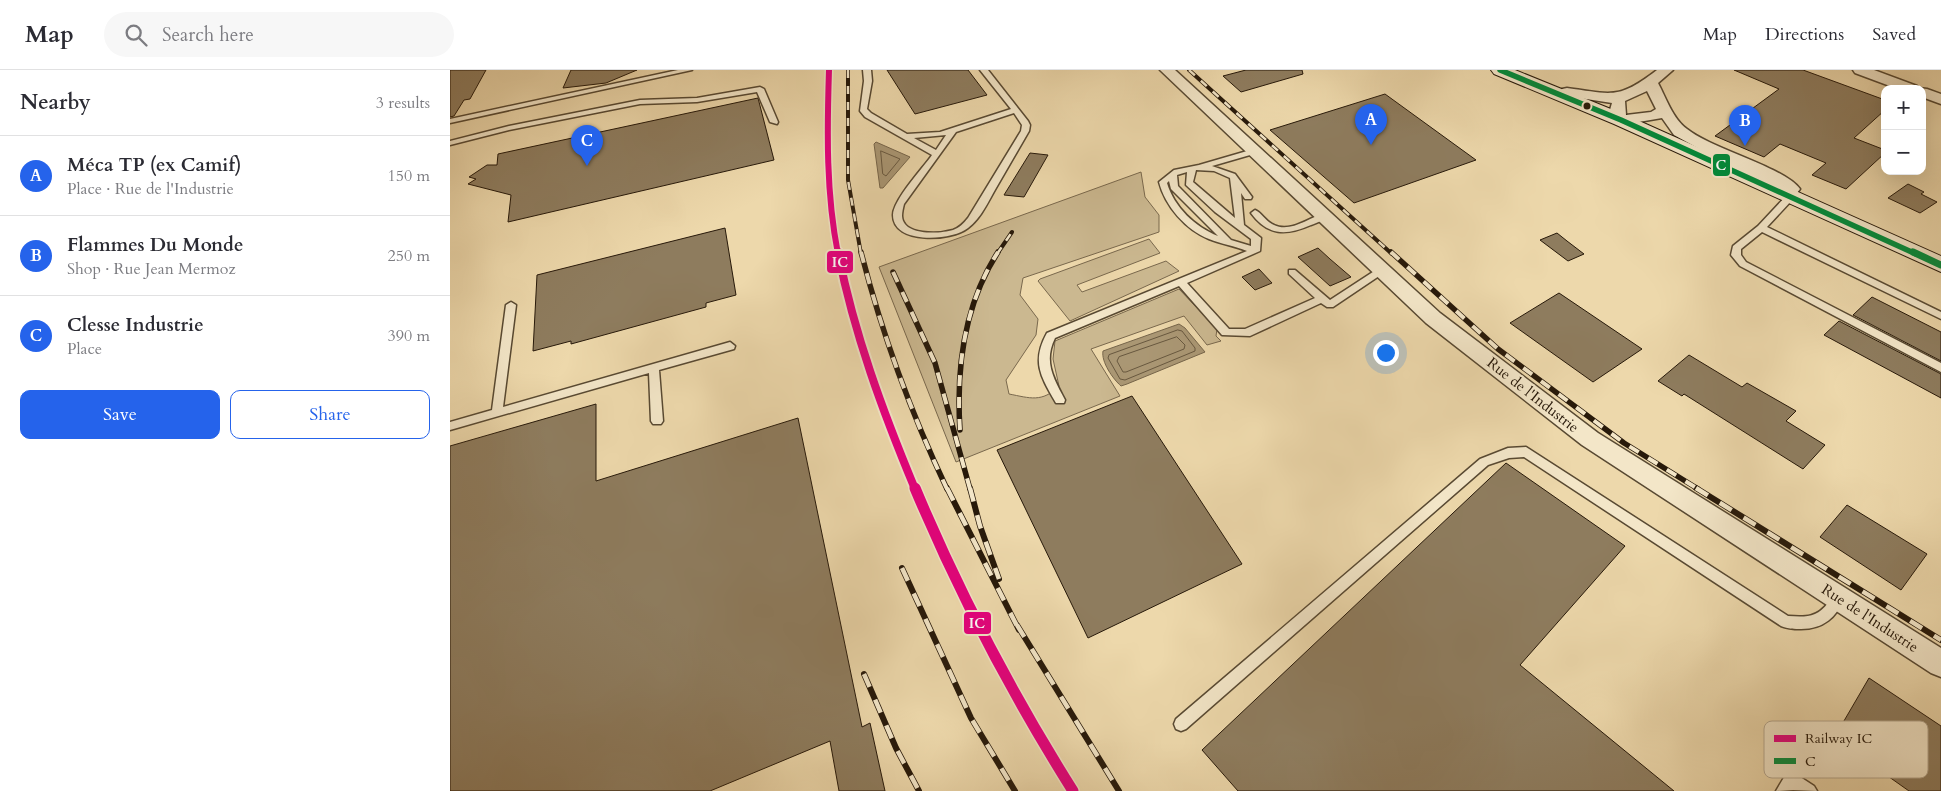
<!DOCTYPE html>
<html lang="en">
<head>
<meta charset="utf-8">
<style>
  :root { --surface:#fff; --page:#f7f7f7; --text:#2b2b33; --muted:#7c7c81; --line:#e1e1e2; --accent:#2563eb }
  body { margin:0; font-family:Cardo,serif; background:var(--page); color:var(--text) }
  .controls { position:absolute; right:15px; top:15px; display:grid; overflow:hidden; border-radius:10px; box-shadow:0 5px 20px #0002 }
  .controls button { width:45px; height:45px; display:grid; place-items:center; padding:0; border:0; border-bottom:1px solid var(--line); background:var(--surface); color:var(--text); font:25px sans-serif }
  .you { position:absolute; left:935px; top:282px; width:18px; height:18px; margin:-12px; border:4px solid #fff; border-radius:50%; background:#1a73e8; box-shadow:0 0 0 8px #1a73e833 }
  .badge { display:grid; place-items:center; width:32px; height:32px; border-radius:50%; background:var(--accent); color:#fff; font-size:16px; font-weight:700 }
  .pin { position:absolute; translate:-50% -41px; filter:drop-shadow(0 1px 2px #0008) }
  .pin::after { content:''; position:absolute; top:26px; width:18px; height:15px; background:inherit; clip-path:polygon(0 0,100% 0,50% 100%) }
  .list { margin:0; padding:0; list-style:none }
  h2 { display:flex; justify-content:space-between; align-items:center; height:65px; margin:0; padding:0 20px; font-size:21px }
  h2 small { font-size:16px; font-weight:400; color:var(--muted) }
  .list li { display:grid; grid-template-columns:32px 1fr auto; gap:15px; align-items:center; box-sizing:border-box; height:80px; padding:0 20px; border-top:1px solid var(--line) }
  .list b { display:block; font-size:19px; white-space:nowrap }
  .list p { margin:0; font-size:16px; white-space:nowrap; color:var(--muted) }
  .list em { font-size:16px; font-style:normal; color:var(--muted) }
  .actions { display:flex; gap:10px; padding:15px 20px }
  .actions a { flex:1; padding:11px 0; border:1px solid var(--accent); border-radius:10px; text-align:center; font-size:18px; color:var(--accent) }
  .actions .main { background:var(--accent); color:#fff }
  .icon { flex:none; width:28px; height:28px; fill:none; stroke:currentColor; stroke-width:2; stroke-linecap:round; stroke-linejoin:round }
  .map { position:relative; flex:none; width:1491px; height:721px; overflow:hidden }
  header { display:flex; align-items:center; gap:30px; box-sizing:border-box; height:70px; padding:0 25px; background:var(--surface); border-bottom:1px solid var(--line) }
  header strong { font-size:24px }
  nav { display:flex; gap:28px; margin-inline-start:auto; font-size:18px }
  .search { width:350px; height:45px; background:var(--page); display:flex; align-items:center; gap:12px; box-sizing:border-box; padding:0 18px; border-radius:28px; color:var(--muted); font-size:19px }
  main { display:flex }
  aside { flex:1; background:var(--surface) }
  .map>svg:first-child { display:block }
  .green { fill:#cbb890; stroke:#79684d }
  .water { fill:#aa9774; stroke:#76654a }
  .lines { fill:none; stroke-linecap:round; stroke-linejoin:round }
  .shore { stroke:#68583f; stroke-width:1 }
  .building { fill:#8e7c5e; stroke:#27190a }
  .lane-casing { stroke:#584932; stroke-width:3 }
  .street-casing { stroke:#584932; stroke-width:3 }
  .secondary-casing { stroke:#27190a; stroke-width:2 }
  .lane { fill:#f3e6c8; fill-rule:evenodd }
  .street { fill:#f3e6c8; fill-rule:evenodd }
  .secondary { fill:#f3e6c8; fill-rule:evenodd }
  .rail-far2-casing { stroke:#27190a; stroke-width:4 }
  .rail-far1-casing { stroke:#27190a; stroke-width:5.5 }
  .rail-casing { stroke:#27190a; stroke-width:6 }
  .rail-far2 { stroke:#f3e6c8; stroke-width:2.5; stroke-dasharray:8; stroke-linecap:butt }
  .rail-far1 { stroke:#f3e6c8; stroke-width:4; stroke-dasharray:11; stroke-linecap:butt }
  .rail { stroke:#f3e6c8; stroke-width:4.5; stroke-dasharray:14; stroke-linecap:butt }
  .bus-1-far1-casing { stroke:#f3e6c8; stroke-width:8 }
  .bus-1-casing { stroke:#f3e6c8; stroke-width:11 }
  .bus-1-far1 { stroke:#008c3c; stroke-width:5.5 }
  .bus-1 { stroke:#008c3c; stroke-width:7 }
  .rail-1-far2-casing { stroke:#f3e6c8; stroke-width:9 }
  .rail-1-far1-casing { stroke:#f3e6c8; stroke-width:12 }
  .rail-1-casing { stroke:#f3e6c8; stroke-width:14 }
  .rail-1-far2 { stroke:#e5007d; stroke-width:6 }
  .rail-1-far1 { stroke:#e5007d; stroke-width:8 }
  .rail-1 { stroke:#e5007d; stroke-width:11 }
  .bus-dot { fill:#27190a; stroke:#f3e6c8; stroke-width:2 }
  .labels { text-anchor:middle; stroke-width:4; stroke-linejoin:round; paint-order:stroke }
  .street-label { font-size:15px; fill:#27190a; stroke:#f3e6c8 }
  .key { fill:#f3e6c8; stroke:#b6a88f; stroke-width:1 }
  .key-label { font-size:14px; fill:#27190a }
  .line-badge { stroke:#f3e6c8; stroke-width:2 }
  .badge-label { font-size:14px; text-anchor:middle; font-weight:bold; fill:#fff }
</style>
</head>
<body>
<header>
<strong>Map</strong>
<div class="search"><svg class="icon" aria-label="search" viewBox="0 0 24 24"><circle cx="10" cy="10" r="6"/><path d="M15 15l6 6"/></svg>Search here</div>
<nav><a>Map</a><a>Directions</a><a>Saved</a></nav>
</header>
<main>
<aside>
<h2>Nearby<small>3 results</small></h2>
<ul class="list">
<li><span class="badge">A</span><div><b>Méca TP (ex Camif)</b><p>Place · Rue de l'Industrie</p></div><em>150 m</em></li>
<li><span class="badge">B</span><div><b>Flammes Du Monde</b><p>Shop · Rue Jean Mermoz</p></div><em>250 m</em></li>
<li><span class="badge">C</span><div><b>Clesse Industrie</b><p>Place</p></div><em>390 m</em></li>
</ul>
<div class="actions"><a class="main">Save</a><a>Share</a></div>
</aside>
<div class="map">
<svg width="1491" height="721" viewBox="0 0 1491 721">
  <rect width="100%" height="100%" fill="#edd8ab"/>
  <filter id="stains"><feTurbulence type="fractalNoise" baseFrequency=".004" numOctaves="4"/><feColorMatrix values="0 0 0 0 .2 0 0 0 0 .09 0 0 0 0 .02 0 0 0 .5 -.17"/></filter>
  <radialGradient id="worn" r=".72"><stop offset=".6" stop-color="#630" stop-opacity="0"/><stop offset="1" stop-color="#630" stop-opacity=".3"/></radialGradient>
  <path class="green" d="M691 102 695 127 709 145V162L573 208 570 225 588 249 586 265 556 310 559 324C580 328 592 333 609 316L603 289 605 271 729 219 767 259 766 266 771 271 757 275 734 246 641 279 670 326 506 392 429 197Z
    M699 169 710 183 627 215 632 222 716 191 729 201 620 251 588 211 590 209Z"/>
  <path class="water" d="M426 72 460 87 433 118H430L424 74Z
    M729 254 735 258 755 282 677 314 671 316C663 309 651 292 653 281Z"/>
  <g class="lines">
    <path class="shore" d="M431 81 450 89 436 106 433 104Z
      M728 260 732 261 745 278V281L675 310 670 309 658 288 659 285Z
      M727 267 735 275 734 279 676 302H673L667 291 669 287Z"/>
  </g>
  <path class="building" d="M0 0H36L20 29 14 30 4 46 0 47Z
    M121 0H187L156 13 113 18Z
    M437 0H518L537 25 465 44Z
    M796 0H852L853 4 791 22 773 6Z
    M1284 0H1353L1435 30V40L1404 68 1435 80V83L1396 119 1362 105 1376 93 1330 74 1314 87 1265 66 1329 19Z
    M935 24 1026 90 904 133 820 60Z
    M308 28 324 90 58 152 61 125 18 114 26 109 19 107 37 95H47L48 84Z
    M580 83 598 85 574 127 554 125Z
    M1458 114 1474 122 1471 124 1487 132 1470 143 1438 128Z
    M275 158 286 225 256 233V237L121 274V271L83 281 87 205Z
    M1107 163 1117 171 1134 184 1118 191 1090 170Z
    M868 178 880 189 901 207 880 216 848 187Z
    M809 199 822 213 805 220 792 207Z
    M1109 223 1192 279 1143 312 1060 253Z
    M1422 227 1491 262V291L1403 245Z
    M1389 251 1491 304V328L1374 265Z
    M1239 285 1292 317 1297 313 1346 341 1336 351 1375 375 1353 399 1234 324 1232 326 1208 311Z
    M682 326 792 494 638 568 547 380Z
    M146 334V411L348 348 412 657 420 653 435 721H389L380 671 260 721H0V376Z
    M1056 393 1175 476 1070 595 1224 721H788L752 680Z
    M1397 435 1477 484 1451 520 1370 467Z
    M1419 608 1491 656V721H1459L1384 668Z"/>
  <g class="lines">
    <g class="lane-casing">
      <path id="lane" d="M228 0H242L0 53V49Z
        M413 0H421L422 11 417 39 421 43 457 64 490 62 561 39 530 0H538L578 51 580 55 579 61C568 80 557 99 546 118 538 132 531 148 518 158 502 171 443 175 443 145 443 130 473 98 482 85L415 47 410 41 414 11ZM564 43 572 55 571 61 518 148C514 153 509 158 503 160 489 164 453 166 452 146 452 142 453 138 454 134L506 62ZM496 65 486 80 464 68Z
        M310 17 314 19 328 52 327 54 320 52 307 22 247 32 190 34 59 60 0 75V71L59 56 190 30 247 28Z
        M804 79H807V83L762 96 785 104 802 127 801 129H795L791 123 794 155 811 168 810 181 737 213 779 259H795L865 228 839 204V200H845L880 230 929 198H935V202L883 237H877L871 233 800 266 772 265 729 216 605 268C593 292 604 309 615 330L614 333H606C591 307 581 292 597 263L797 181C785 176 771 174 759 169 736 160 715 136 709 112L724 100 749 95ZM746 100 764 101 780 108 785 148 743 112ZM737 102 736 115 765 142 801 169V176L781 170 728 116 727 105ZM719 111 721 119 768 166C745 157 724 137 717 113Z
        M1340 124 1344 127 1343 129 1317 157 1491 242V249L1312 162 1291 179V185L1296 192 1491 293V302L1290 196 1281 185 1283 176 1308 156 1337 125Z
        M805 140C812 143 816 152 824 155 840 163 859 148 874 143L878 146C874 150 867 153 861 155 836 166 818 166 801 143Z
        M61 232 66 235 53 337 280 272 285 276 284 279 209 300 213 351 211 354H203L201 351 199 303 0 360V352L42 340 56 235Z
        M1076 377 1338 546C1355 547 1367 548 1378 533 1381 528 1382 524 1388 522L1393 524 1395 528C1386 547 1374 559 1351 559 1345 559 1338 559 1331 556L1074 387 1059 388 1038 395 736 659 731 661 726 659 724 654 726 649 1030 389 1058 378Z
        M1341 701 1364 716 1367 721 1343 720 1326 721 1336 704Z"/>
    </g>
    <g class="street-casing">
      <path id="street" d="M710 0H725L990 243 1148 363 1491 578V607L1481 603 1132 375 976 253Z
        M1207 0H1223L1208 13C1216 28 1223 49 1237 59 1262 79 1334 97 1350 119L1347 123H1335L1317 111 1257 83 1224 65 1212 48 1171 55 1166 53 1159 43 1162 33 1117 26 1112 25 1110 22 1112 19 1117 18C1163 24 1168 30 1207 0ZM1197 21 1206 39 1201 42 1176 45 1175 31Z
        M1403 0H1424L1467 16 1469 18 1477 19 1491 24V34L1472 27V19H1448L1405 3Z"/>
    </g>
    <g class="secondary-casing">
      <path id="secondary" d="M1041 0H1065L1178 46 1491 186V202L1164 54 1044 4Z"/>
    </g>
    <use href="#lane" class="lane"/>
    <use href="#street" class="street"/>
    <use href="#secondary" class="secondary"/>
    <g class="rail-far2-casing">
      <path id="rail-far2" d="M398 0V110L411 184
        M739 0 942 184
        M547 184 562 162"/>
    </g>
    <g class="rail-far1-casing">
      <path id="rail-far1" d="M411 182C432 264 461 343 497 419
        M941 182 1048 279 1174 373 1248 419
        M443 202 485 293 520 419
        M510 360C506 299 514 235 548 182"/>
    </g>
    <g class="rail-casing">
      <path id="rail" d="M497 418 569 560
        M520 418 530 456 549 509
        M1246 418 1491 570
        M452 498 521 648 565 721
        M567 555 669 721
        M414 604 446 678 469 721"/>
    </g>
    <use href="#rail-far2" class="rail-far2"/>
    <use href="#rail-far1" class="rail-far1"/>
    <use href="#rail" class="rail"/>
    <g class="bus-1-far1-casing">
      <path id="bus-1-far1" d="M1050 0 1171 50 1466 184"/>
    </g>
    <g class="bus-1-casing">
      <path id="bus-1" d="M1463 182 1491 195"/>
    </g>
    <use href="#bus-1-far1" class="bus-1-far1"/>
    <use href="#bus-1" class="bus-1"/>
    <g class="rail-1-far2-casing">
      <path id="rail-1-far2" d="M379 0C377 62 376 123 388 184"/>
    </g>
    <g class="rail-1-far1-casing">
      <path id="rail-1-far1" d="M388 182C404 264 433 342 465 419"/>
    </g>
    <g class="rail-1-casing">
      <path id="rail-1" d="M465 418C509 523 562 624 623 721"/>
    </g>
    <use href="#rail-1-far2" class="rail-1-far2"/>
    <use href="#rail-1-far1" class="rail-1-far1"/>
    <use href="#rail-1" class="rail-1"/>
  </g>
  <circle class="bus-dot" cx="1137" cy="36" r="4.5"/>
  <g class="labels">
    <g class="street-label">
      <text transform="translate(1083 325) rotate(38)" y="5">Rue de l'Industrie</text>
      <text transform="translate(1420 548) rotate(33)" y="5">Rue de l'Industrie</text>
    </g>
  </g>
  <rect x="1314" y="651" width="164" height="57" rx="8" class="key"/>
  <rect x="1324" y="665" width="22" height="7" fill="#e5007d"/>
  <rect x="1324" y="688" width="22" height="6" fill="#008c3c"/>
  <g class="key-label">
    <text x="1355" y="673">Railway IC</text>
    <text x="1355" y="696">C</text>
  </g>
  <g class="line-badge">
    <rect x="1262" y="83" width="19" height="24" rx="5" fill="#008c3c"/>
    <rect x="376" y="180" width="28" height="24" rx="5" fill="#e5007d"/>
    <rect x="513" y="541" width="29" height="24" rx="5" fill="#e5007d"/>
  </g>
  <g class="badge-label">
    <text x="1271" y="100">C</text>
    <text x="390" y="197">IC</text>
    <text x="527" y="558">IC</text>
  </g>
  <rect width="100%" height="100%" filter="url(#stains)"/>
  <rect width="100%" height="100%" fill="url(#worn)"/>
</svg>
<div class="controls">
<button>+</button>
<button>−</button>
</div>
<div class="you"></div>
<div class="pin badge" style="left:921px;top:75px">A</div>
<div class="pin badge" style="left:1295px;top:76px">B</div>
<div class="pin badge" style="left:137px;top:96px">C</div>
</div>
</main>
</body>
</html>
